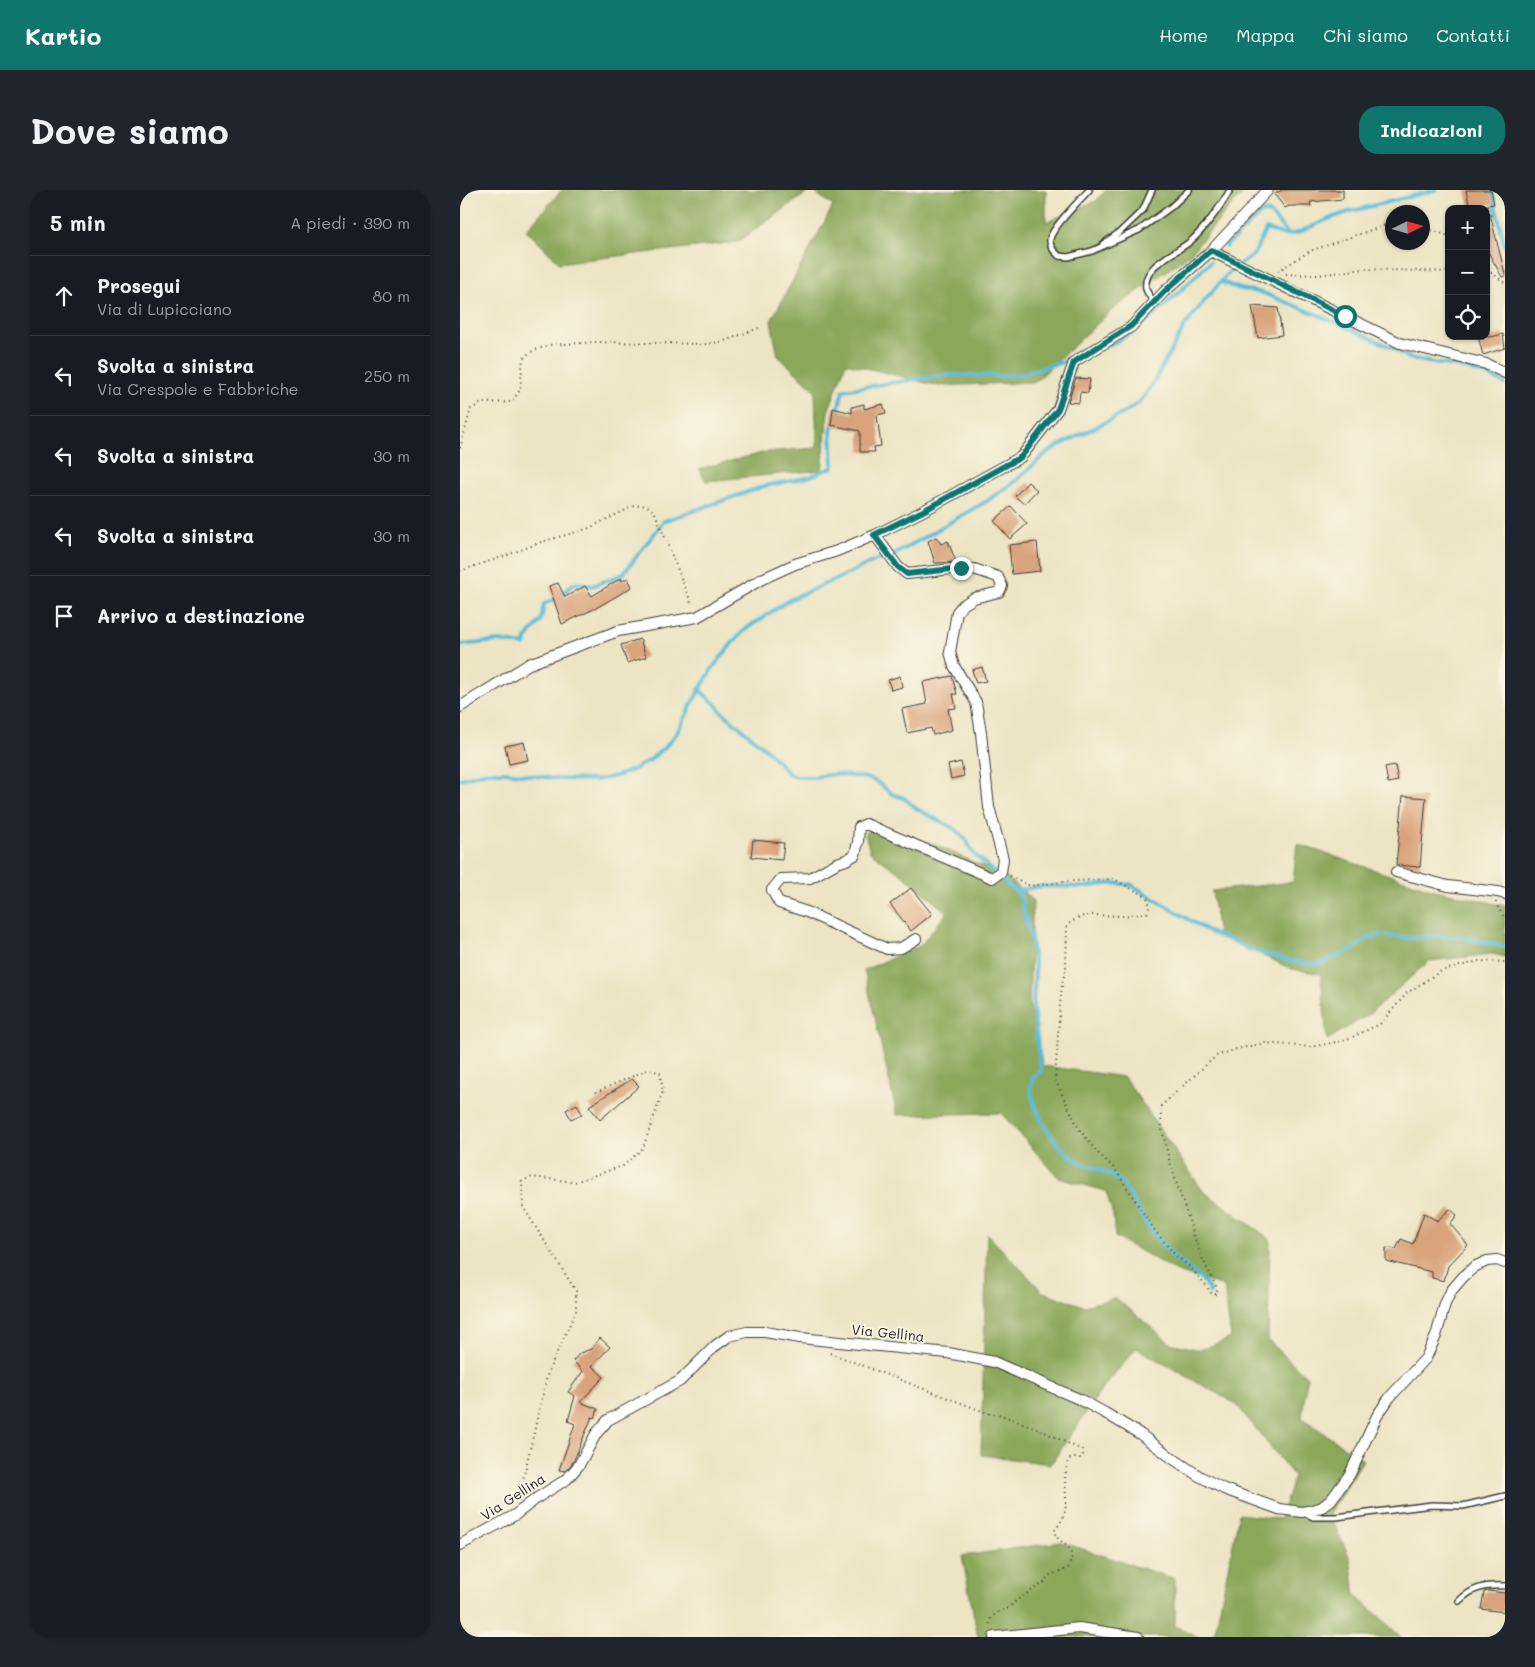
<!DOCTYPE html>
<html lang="it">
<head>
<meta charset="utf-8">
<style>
  :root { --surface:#171b24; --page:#20242c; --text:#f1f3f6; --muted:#9ea1a6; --line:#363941; --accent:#0f766e }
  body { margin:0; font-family:Mali,sans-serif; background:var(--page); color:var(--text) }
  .controls { position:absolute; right:15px; top:15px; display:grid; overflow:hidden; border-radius:10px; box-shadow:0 1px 4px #0004 }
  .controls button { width:45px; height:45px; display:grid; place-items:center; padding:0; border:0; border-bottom:1px solid var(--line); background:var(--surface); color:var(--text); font:25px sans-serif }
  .compass { position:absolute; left:925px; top:15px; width:45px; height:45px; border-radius:50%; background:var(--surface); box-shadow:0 1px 4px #0004; rotate:85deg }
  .stop { position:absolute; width:15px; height:15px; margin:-11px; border:4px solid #0f766e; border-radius:50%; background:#fff }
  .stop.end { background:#0f766e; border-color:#fff; box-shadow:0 1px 5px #0008 }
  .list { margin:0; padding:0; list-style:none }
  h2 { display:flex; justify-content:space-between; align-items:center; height:65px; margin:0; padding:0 20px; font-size:21px }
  h2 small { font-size:16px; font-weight:400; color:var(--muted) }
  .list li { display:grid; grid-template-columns:32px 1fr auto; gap:15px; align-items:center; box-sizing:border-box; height:80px; padding:0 20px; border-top:1px solid var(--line) }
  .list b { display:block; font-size:19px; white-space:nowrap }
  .list p { margin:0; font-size:16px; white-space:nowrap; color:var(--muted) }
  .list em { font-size:16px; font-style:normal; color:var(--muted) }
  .icon { flex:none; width:28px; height:28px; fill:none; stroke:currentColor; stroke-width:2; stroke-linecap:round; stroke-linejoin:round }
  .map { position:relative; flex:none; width:1045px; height:1447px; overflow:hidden; border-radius:20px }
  header { display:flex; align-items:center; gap:30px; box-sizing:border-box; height:70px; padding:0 25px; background:var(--accent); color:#fff }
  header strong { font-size:24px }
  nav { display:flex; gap:28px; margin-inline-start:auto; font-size:18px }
  .intro { display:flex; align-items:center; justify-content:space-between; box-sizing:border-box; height:120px; padding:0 30px }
  h1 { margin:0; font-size:35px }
  .button { padding:12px 22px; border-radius:20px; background:var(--accent); color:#fff; font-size:18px; font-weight:700 }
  main { display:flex; gap:30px; padding:0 30px }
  aside { flex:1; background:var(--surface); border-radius:20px; box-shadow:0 1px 4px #0004 }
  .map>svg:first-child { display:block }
  .forest { fill:#8aa75a; stroke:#53623b }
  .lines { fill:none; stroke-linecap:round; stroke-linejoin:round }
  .stream { stroke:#59bbd7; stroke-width:4 }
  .building { fill:#d9a47d }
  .service-casing { stroke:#3b3a35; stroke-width:8 }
  .minor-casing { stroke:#3b3a35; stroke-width:12 }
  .path { stroke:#3b3a35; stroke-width:2; stroke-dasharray:1 4; stroke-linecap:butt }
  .service { stroke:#fff; stroke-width:5 }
  .minor { stroke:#fff; stroke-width:10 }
  .route { stroke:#0f766e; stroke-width:6 }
  .labels { text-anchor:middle; stroke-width:4; stroke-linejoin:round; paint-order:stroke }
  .street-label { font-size:14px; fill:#1c1c1c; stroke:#fcf5e5 }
</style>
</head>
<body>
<header>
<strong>Kartio</strong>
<nav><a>Home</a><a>Mappa</a><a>Chi siamo</a><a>Contatti</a></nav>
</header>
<div class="intro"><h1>Dove siamo</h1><a class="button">Indicazioni</a></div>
<main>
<aside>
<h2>5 min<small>A piedi · 390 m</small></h2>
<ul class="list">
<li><svg class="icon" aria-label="ahead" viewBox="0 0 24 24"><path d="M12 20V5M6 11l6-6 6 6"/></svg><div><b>Prosegui</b><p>Via di Lupicciano</p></div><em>80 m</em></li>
<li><svg class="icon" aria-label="left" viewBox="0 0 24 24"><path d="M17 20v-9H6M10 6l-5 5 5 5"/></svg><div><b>Svolta a sinistra</b><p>Via Crespole e Fabbriche</p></div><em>250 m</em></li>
<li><svg class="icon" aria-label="left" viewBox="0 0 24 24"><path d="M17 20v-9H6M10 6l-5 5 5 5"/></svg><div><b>Svolta a sinistra</b></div><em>30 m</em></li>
<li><svg class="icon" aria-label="left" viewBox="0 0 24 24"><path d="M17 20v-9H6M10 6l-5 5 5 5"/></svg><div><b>Svolta a sinistra</b></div><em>30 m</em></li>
<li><svg class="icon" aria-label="arrive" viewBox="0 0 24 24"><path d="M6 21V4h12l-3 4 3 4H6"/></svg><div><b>Arrivo a destinazione</b></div></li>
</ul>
</aside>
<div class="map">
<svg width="1045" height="1447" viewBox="0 0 1045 1447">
  <rect width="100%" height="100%" fill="#fcf5e5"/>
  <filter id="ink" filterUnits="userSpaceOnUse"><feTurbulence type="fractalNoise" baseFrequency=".02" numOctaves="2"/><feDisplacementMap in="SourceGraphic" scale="10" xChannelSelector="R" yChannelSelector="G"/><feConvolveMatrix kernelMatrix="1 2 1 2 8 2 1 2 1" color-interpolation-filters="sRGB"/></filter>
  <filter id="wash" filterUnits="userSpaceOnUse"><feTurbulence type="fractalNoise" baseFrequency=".0096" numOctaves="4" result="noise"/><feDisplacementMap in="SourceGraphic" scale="20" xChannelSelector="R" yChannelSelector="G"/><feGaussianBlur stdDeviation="1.12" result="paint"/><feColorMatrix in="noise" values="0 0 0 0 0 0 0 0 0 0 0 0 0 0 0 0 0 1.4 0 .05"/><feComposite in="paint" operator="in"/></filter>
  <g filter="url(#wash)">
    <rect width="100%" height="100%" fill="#ece4c3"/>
    <path class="forest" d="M102 0H351L278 52 99 73 66 40Z
      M352 0H586V32L636 11 646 0H788L778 8 730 64 652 120 575 192 479 196 386 173 368 222 362 280 246 291 239 279 306 262 357 258 355 200 318 166 311 131 373 16Z
      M419 638 476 655 546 687 573 710 569 813 583 876 664 887 743 1001 810 1049 808 1150 847 1187 842 1228 903 1270 869 1324 890 1368 895 1404 941 1447H754L779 1324 820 1329 834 1286 776 1214 676 1158 642 1199 591 1274 521 1265 527 1044 583 1102 624 1116 656 1108 710 1153 740 1160 771 1148 764 1096 720 1083 655 1047 653 1025 646 1001 599 988 541 923 437 925 404 780 460 756 487 723 453 693 410 662 405 643Z
      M837 654 971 699 1045 716V767L1033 764 969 771 908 825 867 850 861 784 832 779 758 745 752 701 833 692Z
      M601 1352 715 1389V1436L739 1447H518L502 1366Z"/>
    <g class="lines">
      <path class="stream" d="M1032 0 1045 58
        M766 56 801 23 805 22 810 23 828 44
        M761 92 781 99 803 103 861 126 931 157 949 168 973 173 998 176 1030 186 1045 194
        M648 156C688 136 718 103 750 72
        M377 224 383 200 486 185 542 186 561 184 606 171
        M0 455 39 451 65 455 66 449 81 430 84 414C88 412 92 411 96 409 112 398 109 388 132 396L163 384 204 331 305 296 349 287 373 277 371 241 374 232
        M239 499C246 507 256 513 261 521L309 562 330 585 337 587H354L376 584 406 588 416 591 432 604 444 608 457 619 495 639 506 650 513 663 552 699H556L561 707 566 731 571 748 575 779 573 816 581 880 573 888C572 891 571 896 571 899 573 923 595 956 615 969 630 979 649 979 662 994 672 1005 677 1020 686 1033 692 1042 702 1054 710 1063 721 1075 745 1087 750 1103
        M0 589 28 582H45L99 589 137 590 156 586 173 580 190 570 205 557 217 543 234 510 252 479 274 451 287 438 331 409 381 387 414 371 432 366 527 311 557 290 584 265 598 256 664 223 680 212 691 197 726 134 749 105 772 79 788 69 794 64 806 39 825 45 837 43 871 28 888 22 976 0
        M557 702C578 693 602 697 624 697 639 696 654 691 668 695L670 694 751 743 776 752 787 759 830 771 851 774 862 773 892 760 908 748 919 745 954 748 973 746 1001 747 1045 757"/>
    </g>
    <g id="blocks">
      <path class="building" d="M822 0H883V9L850 12 851 16H829L825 18 814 4Z
        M1006 0H1031L1034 14 1027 15 1028 19H1010Z
        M1030 24 1045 84V86L1042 87 1026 58V25Z
        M792 116 818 118 822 145 798 148Z
        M1043 144 1045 158 1023 165 1018 146 1031 147Z
        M616 188 630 189 628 203 620 202 619 213 608 212Z
        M404 214V219L423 214 426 223 417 225 421 256 414 257 415 262H400V241L371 235 373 218 392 223V217Z
        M568 292 577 300 564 314 555 306Z
        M551 316 567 334 550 349 534 331Z
        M476 347 481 354 488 351 496 372 475 373 468 351Z
        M577 352 580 381 552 384 549 355Z
        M161 388 162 391 168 388 172 397 136 418 102 434 89 396 98 393 105 407 125 396 132 406Z
        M180 449 186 467 167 473 161 455Z
        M522 477 526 491 516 493 512 480Z
        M440 486 442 497 431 500 428 490Z
        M492 486 497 504H493L496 518 488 519 492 540 473 545 471 538 447 543 442 519 467 514 463 492Z
        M64 552 68 570 49 574 45 556Z
        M501 572 504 586 491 589 488 575Z
        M935 575 938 591 928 593 925 577Z
        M943 606 966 608 960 677 936 675Z
        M293 650 324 653 322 670 291 667Z
        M451 698 472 724 451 741 430 714Z
        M172 889 179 896 140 930 129 916Z
        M117 914 122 924 111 929 106 920Z
        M990 1019 997 1025 990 1034 1008 1055 988 1076 984 1091 972 1088V1082L926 1071V1058L936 1059 941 1049 953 1054 964 1023 977 1031Z
        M140 1148 150 1157 132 1176 144 1187 120 1212 138 1219 135 1228 132 1227 113 1272 105 1281 99 1280 115 1234 108 1231 115 1206 108 1202 123 1181 113 1171 120 1163 131 1159Z
        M1028 1401 1045 1403V1422L1021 1419 1024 1402Z"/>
    </g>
  </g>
  <g filter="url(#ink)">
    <use href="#blocks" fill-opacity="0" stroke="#3b3a35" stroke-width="1"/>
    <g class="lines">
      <g class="service-casing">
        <path id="service" d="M629 0C620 10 592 37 590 49 589 56 594 61 599 66L608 67 632 61 679 40 711 17 729 0
          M643 54 660 42 683 20 692 0
          M694 112C691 108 687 103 686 99 682 74 718 63 732 50 745 38 761 16 770 0
          M845 1323 853 1327H876L972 1315 1003 1316 1045 1306
          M999 1411C1013 1397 1026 1395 1045 1396"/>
      </g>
      <g class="minor-casing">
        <path id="minor" d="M751 61 940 153 1026 174 1045 183
          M415 345 438 377 447 384 501 378 514 379 538 387 542 396 539 402 514 408 503 415 497 422 490 462 494 476 516 512 521 543 529 617 543 669 541 682 532 688 406 634 399 637 398 652 395 665 386 670 377 673 350 688 321 689 312 700 319 713 347 722 427 759 441 758 456 749
          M0 517 69 474 158 441 237 427 302 389 335 374 377 361 415 345 463 321 561 267 598 219 614 172 671 137 704 102 751 61 808 0
          M936 682 988 696 1038 702 1045 704
          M0 1355 55 1325 77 1308 107 1289 119 1275 136 1244 148 1230 220 1191 255 1156 269 1146 287 1142H305L340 1148 488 1163 534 1172 621 1210 645 1223 680 1244 712 1268 739 1286 764 1299 819 1319 842 1322 853 1320 862 1317 871 1310 882 1295 890 1284 917 1226 930 1207 966 1168 976 1146 985 1114 991 1101 1003 1087 1014 1077 1027 1071 1037 1070 1045 1073
          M534 1447 619 1438 678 1447"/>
      </g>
      <path class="path" d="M962 37 989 46
        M818 81 850 61 932 33
        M1026 83H1032L1045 93
        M826 84 858 85 904 79 989 82
        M0 258 11 219 22 213 52 212 60 200 63 169 70 162 89 155 136 152 247 154 264 151 299 138
        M0 381 48 365 81 352 127 339 174 316 182 315 189 317 195 323 232 415
        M550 686 570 696 611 691 653 689 686 706C689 711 691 717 687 723L662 726 629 725 619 727 607 735 606 778 602 795 600 814 595 890 619 939 627 949 637 962 655 979 695 1041 715 1065 730 1077 745 1094 752 1104H757V1098L740 1064 710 973 702 939 700 917 756 866 777 859 805 853 851 857 886 850 920 834 947 803 981 781 1019 771 1045 772
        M1036 712V714L1045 729
        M370 1163 530 1224H538L576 1238 622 1260 623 1265 621 1268H612L609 1269C598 1296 617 1316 594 1341 596 1352 610 1354 611 1364 612 1368 610 1372 609 1377L602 1381 588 1386 585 1392 557 1410 548 1418 538 1422 531 1428 529 1436
        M59 1307 88 1182 116 1121V1101L63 1017 62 991 72 987 114 992 163 976 183 958 203 901 200 883 189 879 134 903"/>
      <use href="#service" class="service"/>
      <use href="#minor" class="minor"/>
    </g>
  </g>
  <g class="lines" filter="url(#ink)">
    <path class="route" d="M501 378 447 384 438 377 414 345 463 321 561 267 598 219 614 172 671 136 704 102 751 60 885 126"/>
  </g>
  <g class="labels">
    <g class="street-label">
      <text transform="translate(428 1143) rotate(6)" y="5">Via Gellina</text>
      <text transform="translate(53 1307) rotate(-33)" y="5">Via Gellina</text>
    </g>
  </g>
</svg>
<div class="controls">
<button>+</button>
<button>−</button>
<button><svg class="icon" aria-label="locate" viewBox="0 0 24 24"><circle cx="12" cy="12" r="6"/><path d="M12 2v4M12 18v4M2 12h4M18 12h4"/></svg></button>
</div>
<svg class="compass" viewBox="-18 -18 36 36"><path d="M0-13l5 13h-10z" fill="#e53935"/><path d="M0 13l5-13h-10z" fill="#9ea1a6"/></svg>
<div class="stop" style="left:885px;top:126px"></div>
<div class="stop end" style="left:501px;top:378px"></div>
</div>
</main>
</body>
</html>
